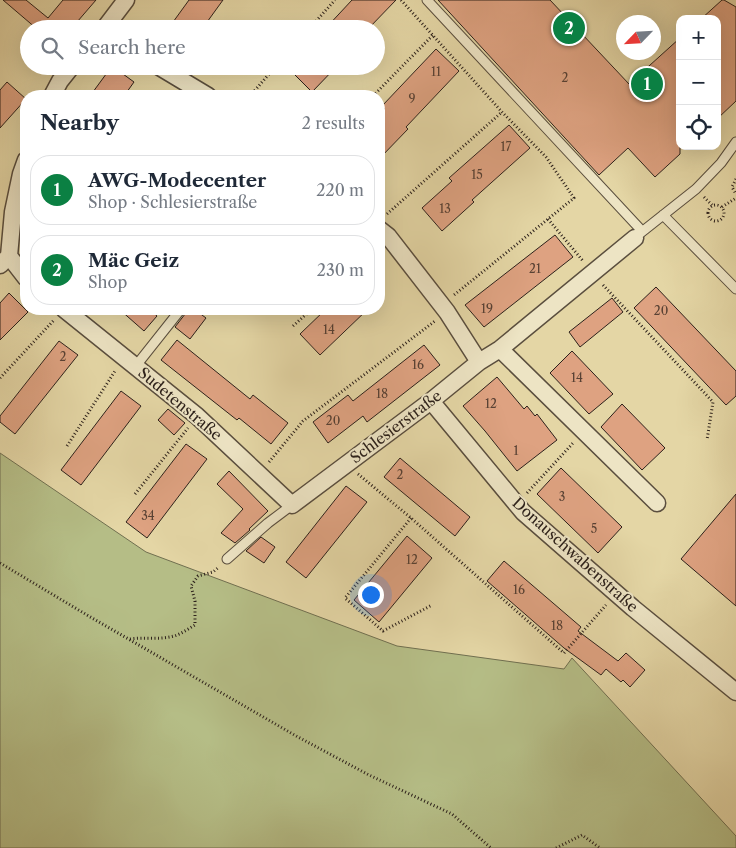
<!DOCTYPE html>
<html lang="en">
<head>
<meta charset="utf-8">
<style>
  :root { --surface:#fff; --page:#f6f6f7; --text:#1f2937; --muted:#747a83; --line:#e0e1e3; --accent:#0b8043 }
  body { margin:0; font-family:"Libre Caslon Text",serif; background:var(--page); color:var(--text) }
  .controls { position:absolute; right:15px; top:15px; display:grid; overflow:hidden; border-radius:10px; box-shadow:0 5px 20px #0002 }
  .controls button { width:45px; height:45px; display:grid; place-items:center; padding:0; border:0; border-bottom:1px solid var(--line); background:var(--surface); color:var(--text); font:25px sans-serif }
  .compass { position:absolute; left:616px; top:15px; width:45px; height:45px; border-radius:50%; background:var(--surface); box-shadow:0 5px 20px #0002; rotate:245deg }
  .you { position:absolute; left:370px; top:594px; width:18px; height:18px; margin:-12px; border:4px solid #fff; border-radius:50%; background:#1a73e8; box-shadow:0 0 0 8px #1a73e833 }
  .badge { display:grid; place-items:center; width:32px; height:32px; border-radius:50%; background:var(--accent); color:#fff; font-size:16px; font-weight:700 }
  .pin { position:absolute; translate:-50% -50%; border:2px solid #fff; box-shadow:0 1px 5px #0006 }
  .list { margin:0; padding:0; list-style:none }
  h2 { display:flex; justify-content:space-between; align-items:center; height:65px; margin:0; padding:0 20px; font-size:21px }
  h2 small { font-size:16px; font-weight:400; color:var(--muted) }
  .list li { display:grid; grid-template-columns:32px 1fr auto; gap:15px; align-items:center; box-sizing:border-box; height:70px; margin:0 10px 10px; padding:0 10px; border:1px solid var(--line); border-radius:20px }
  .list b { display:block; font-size:19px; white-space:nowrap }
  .list p { margin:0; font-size:16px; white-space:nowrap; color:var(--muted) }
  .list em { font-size:16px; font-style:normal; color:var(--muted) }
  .icon { flex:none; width:28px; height:28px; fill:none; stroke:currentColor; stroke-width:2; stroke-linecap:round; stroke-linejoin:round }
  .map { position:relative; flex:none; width:736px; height:848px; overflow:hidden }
  .search { position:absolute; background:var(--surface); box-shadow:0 5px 20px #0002; left:20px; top:20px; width:365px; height:55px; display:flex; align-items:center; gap:12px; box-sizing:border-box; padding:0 18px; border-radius:28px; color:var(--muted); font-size:19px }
  .panel { position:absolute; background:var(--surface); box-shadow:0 5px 20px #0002; left:20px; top:90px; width:365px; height:225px; border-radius:20px }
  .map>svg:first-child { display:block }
  .green { fill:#b5bd86; stroke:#706f50 }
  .building { fill:#dea281; stroke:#2c211b }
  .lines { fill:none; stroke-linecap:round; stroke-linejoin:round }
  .service-casing { stroke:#5a4e3e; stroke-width:11 }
  .minor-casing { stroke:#5a4e3e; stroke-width:19 }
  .path { stroke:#2c211b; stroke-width:3; stroke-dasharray:1 2.5; stroke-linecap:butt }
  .service { stroke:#ede4c4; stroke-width:9 }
  .minor { stroke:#ede4c4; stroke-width:16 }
  .labels { text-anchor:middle; stroke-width:4; stroke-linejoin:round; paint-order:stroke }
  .number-label { font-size:12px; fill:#584134 }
  .street-label { font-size:15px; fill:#2c211b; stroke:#ede4c4 }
</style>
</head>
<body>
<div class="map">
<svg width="736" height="848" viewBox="0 0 736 848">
  <rect width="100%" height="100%" fill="#e4d6a5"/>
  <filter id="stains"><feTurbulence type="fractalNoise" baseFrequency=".004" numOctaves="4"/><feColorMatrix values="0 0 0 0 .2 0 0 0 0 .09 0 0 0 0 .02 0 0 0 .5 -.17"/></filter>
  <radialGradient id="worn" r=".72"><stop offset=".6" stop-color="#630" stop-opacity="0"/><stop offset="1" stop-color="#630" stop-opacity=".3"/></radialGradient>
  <path class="green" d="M0 453 146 552 397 646 564 669 572 658 736 836V848H0Z"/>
  <path class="building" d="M3 0H26L48 18 63 0H96L71 29H37Z
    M189 0H223L202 29H168Z
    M352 0H396L368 29H325Z
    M438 0H550L629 84 680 38V154L655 177 628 148 599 175Z
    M722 0H724L736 7V101L717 119V19H701Z
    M436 49 459 71 406 127 408 129 379 159V115L385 109 382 106Z
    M112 66 134 82 124 96H90Z
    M286 66H337L312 92Z
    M7 82 26 99 0 128V90Z
    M509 125 530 148 472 200 474 202 442 231 422 208 452 181 449 178Z
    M555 235 573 257 484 327 465 305Z
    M656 287 736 371V396L726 405 634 308Z
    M9 293 28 312 0 340V303Z
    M612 298 623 312 580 347 569 332Z
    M119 309H149L157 316 144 331Z
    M189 309H194L206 318 190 339 175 327Z
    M326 309H368L320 355 300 334Z
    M177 340 250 399 253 395 288 423 271 444 239 418 237 420 161 360Z
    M59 341 78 355 15 434 0 422V416Z
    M424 345 440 365 367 422 363 416 328 443 313 422 348 395 353 401Z
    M572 351 613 394 589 414 550 373Z
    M497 377 524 409 527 406 535 416 537 414 557 440 517 471 485 431 463 406Z
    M121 391 141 406 81 485 61 470Z
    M622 404 665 448 642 470 601 427Z
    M168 409 185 423 174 435 158 420Z
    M186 444 207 459 147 538 126 522Z
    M400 458 470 517 455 536 384 477Z
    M561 468 622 527 598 553 537 494Z
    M229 471 268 511 249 529 250 530 235 543 221 533 243 509 217 484Z
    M346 486 367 502 306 578 286 562Z
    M736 494V606L681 559Z
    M407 536 432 558 379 622 354 600Z
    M261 537 275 547 264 563 246 551Z
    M504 561 581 627 578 631 618 661 626 653 645 670 630 687 623 680 621 682 606 669 601 675 564 648 487 581Z"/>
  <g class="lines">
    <g class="service-casing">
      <path id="service" d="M427 0 642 231
        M663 215 736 289
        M638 235 696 189 721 163 736 142
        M135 367 181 309
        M227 559 268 523 292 505"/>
    </g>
    <g class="minor-casing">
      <path id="minor" d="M104 29 126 0
        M158 66 208 96
        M52 96 60 81 72 66
        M379 229 388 236 447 312 479 362
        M9 256 26 278
        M0 265 9 256 13 212 21 174 26 160
        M64 309 197 416 292 505 431 401 479 362 500 349 635 238
        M500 349 657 503
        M431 401 523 512 633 608 736 692"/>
    </g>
    <path class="path" d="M401 0 502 112 546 157 574 198 454 295
      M309 29 335 0
      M250 96 276 66
      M373 96 433 35
      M736 179 732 187 736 194
      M704 197 712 205
      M708 213a8 8 0 1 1 16 0a8 8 0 1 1-16 0Z
      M722 207 736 198
      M387 214 502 112
      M548 219 583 261
      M603 285 713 402 707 440
      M293 326 312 309
      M0 378 54 320
      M67 446 115 371
      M269 462 303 421 435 321
      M358 474 411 518 564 653 606 605
      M527 493 574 442
      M135 494 188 428
      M411 518 345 598 383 631 432 605
      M0 563 92 618 298 737 369 775 452 814 491 848
      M130 639C144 637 160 640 174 636 181 634 188 629 195 625V601L191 586 198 576 213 572 219 567
      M556 848 582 835 600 848"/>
    <use href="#service" class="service"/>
    <use href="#minor" class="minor"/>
  </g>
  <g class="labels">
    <g class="number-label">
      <text x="436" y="76">11</text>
      <text x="565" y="82">2</text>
      <text x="412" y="103">9</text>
      <text x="506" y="151">17</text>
      <text x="477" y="179">15</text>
      <text x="445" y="213">13</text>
      <text x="535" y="273">21</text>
      <text x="487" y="313">19</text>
      <text x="661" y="315">20</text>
      <text x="329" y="334">14</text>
      <text x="63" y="361">2</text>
      <text x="418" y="369">16</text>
      <text x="577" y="382">14</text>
      <text x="382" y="398">18</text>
      <text x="491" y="408">12</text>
      <text x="333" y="425">20</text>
      <text x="516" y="455">1</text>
      <text x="400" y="479">2</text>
      <text x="562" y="501">3</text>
      <text x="148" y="520">34</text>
      <text x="594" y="533">5</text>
      <text x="412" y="564">12</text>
      <text x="519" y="594">16</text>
      <text x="557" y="630">18</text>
    </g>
    <g class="street-label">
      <text transform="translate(180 404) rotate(40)" y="5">Sudetenstraße</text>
      <text transform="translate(396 427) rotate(-37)" y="5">Schlesierstraße</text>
      <text transform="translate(575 555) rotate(42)" y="5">Donauschwabenstraße</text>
    </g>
  </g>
  <rect width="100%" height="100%" filter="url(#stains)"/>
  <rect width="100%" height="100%" fill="url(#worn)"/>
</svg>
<div class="controls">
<button>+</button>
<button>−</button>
<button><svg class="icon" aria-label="locate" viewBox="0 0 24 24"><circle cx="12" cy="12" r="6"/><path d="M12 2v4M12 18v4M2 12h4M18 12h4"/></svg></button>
</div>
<svg class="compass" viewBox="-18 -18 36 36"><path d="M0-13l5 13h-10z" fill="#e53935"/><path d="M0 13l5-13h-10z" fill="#747a83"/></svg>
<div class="you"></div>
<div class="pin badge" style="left:647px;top:84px">1</div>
<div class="pin badge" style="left:569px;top:28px">2</div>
<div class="search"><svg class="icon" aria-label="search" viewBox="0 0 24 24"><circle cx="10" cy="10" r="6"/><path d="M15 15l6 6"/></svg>Search here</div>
<section class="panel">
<h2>Nearby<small>2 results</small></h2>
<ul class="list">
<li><span class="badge">1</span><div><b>AWG-Modecenter</b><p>Shop · Schlesierstraße</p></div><em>220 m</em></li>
<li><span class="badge">2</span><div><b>Mäc Geiz</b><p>Shop</p></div><em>230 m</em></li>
</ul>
</section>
</div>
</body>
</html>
